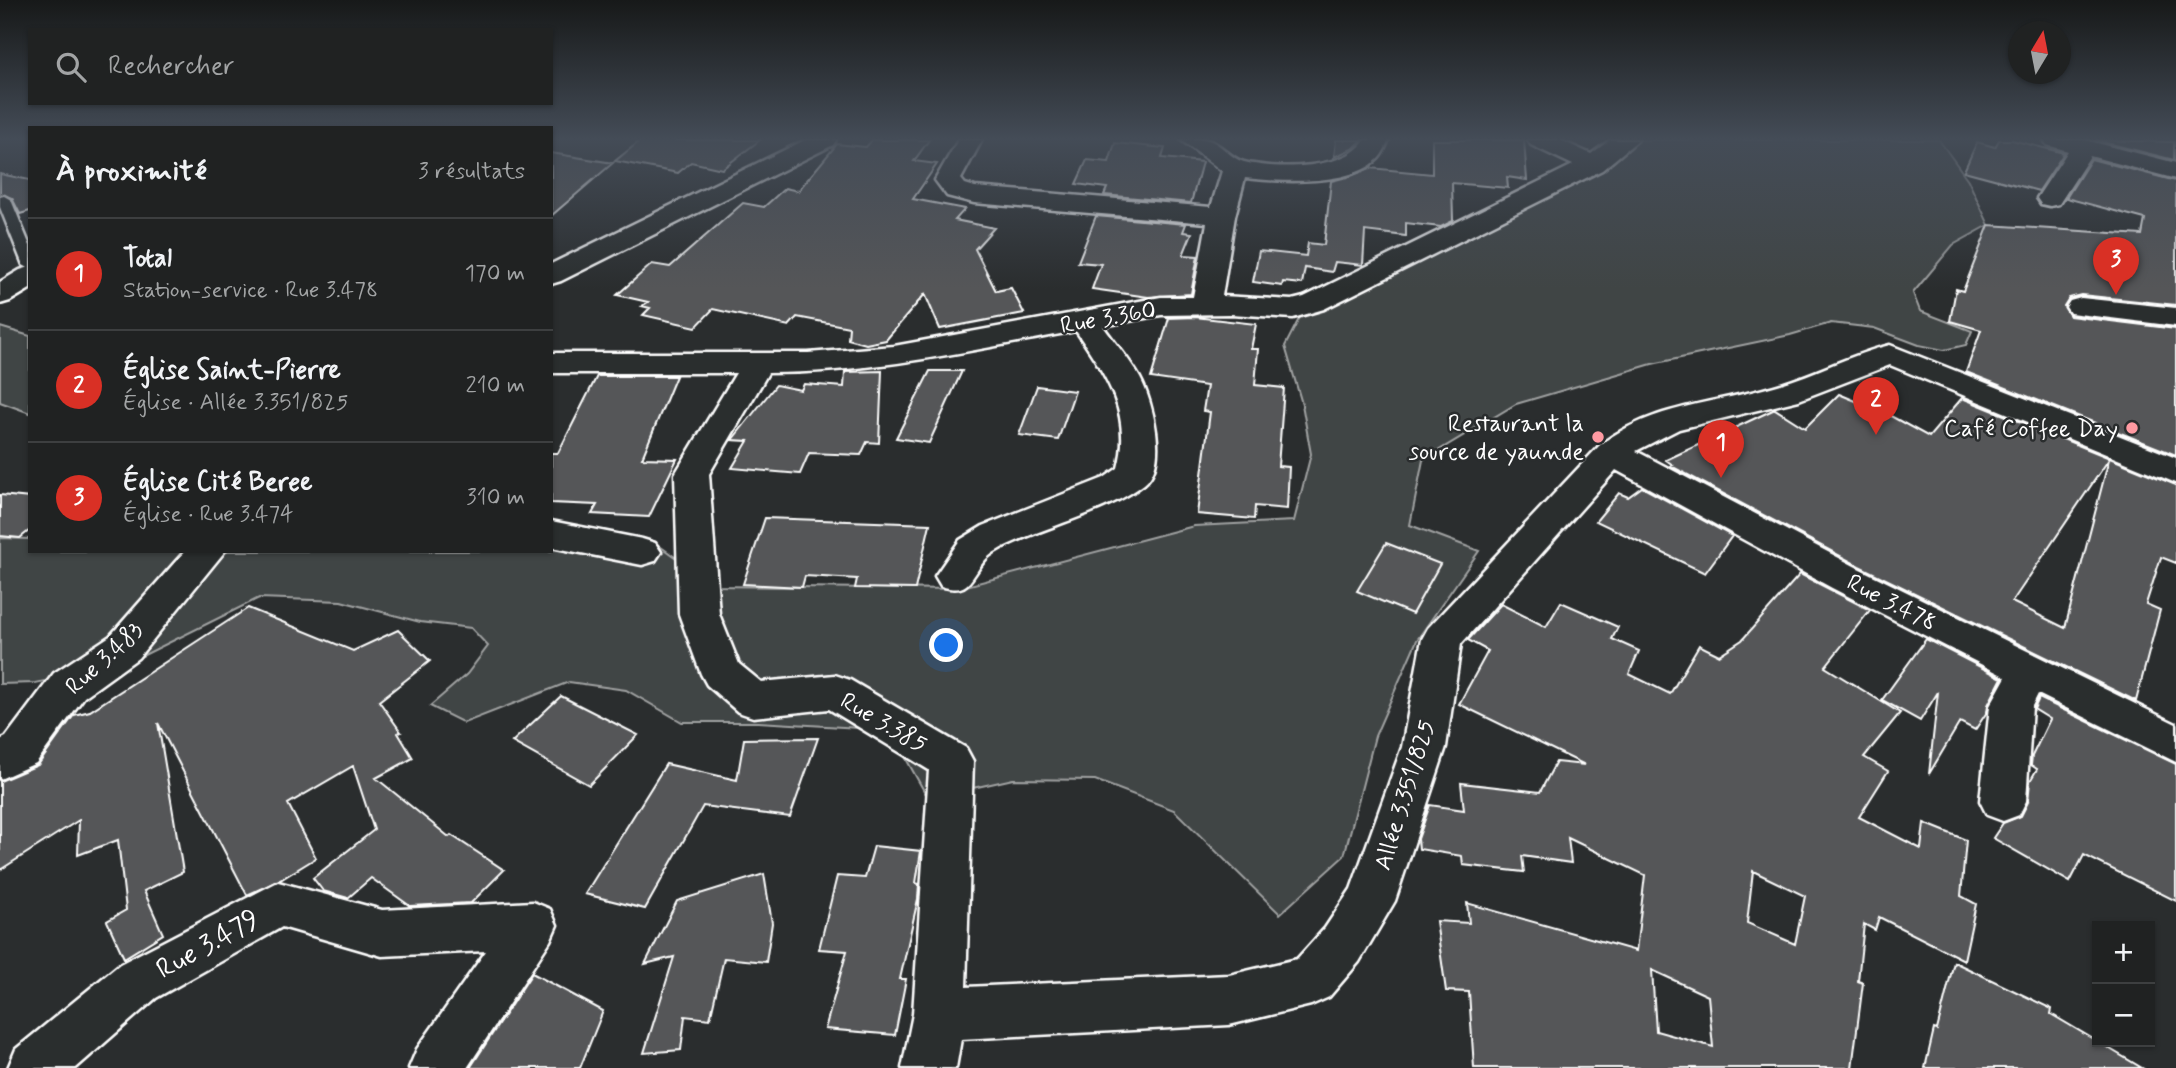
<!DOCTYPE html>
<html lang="fr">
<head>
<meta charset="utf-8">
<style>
  :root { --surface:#202222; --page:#282a2a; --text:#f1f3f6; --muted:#a2a4a5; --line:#3d3f40; --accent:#d93025 }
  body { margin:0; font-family:Mynerve,sans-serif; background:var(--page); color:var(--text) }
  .controls { position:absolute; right:21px; bottom:21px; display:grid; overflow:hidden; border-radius:0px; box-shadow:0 2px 5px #0004 }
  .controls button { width:63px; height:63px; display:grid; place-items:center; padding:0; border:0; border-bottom:2px solid var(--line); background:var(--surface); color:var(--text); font:35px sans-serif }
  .compass { position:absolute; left:2008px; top:21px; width:63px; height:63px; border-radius:50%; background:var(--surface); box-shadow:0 2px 5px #0004; rotate:10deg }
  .you { position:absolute; left:947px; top:646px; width:24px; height:24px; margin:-18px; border:5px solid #fff; border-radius:50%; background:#1a73e8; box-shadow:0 0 0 10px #1a73e833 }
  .badge { display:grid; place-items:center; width:46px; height:46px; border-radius:50%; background:var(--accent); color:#fff; font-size:23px; font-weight:700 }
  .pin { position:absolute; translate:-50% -58px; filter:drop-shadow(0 2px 4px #0008) }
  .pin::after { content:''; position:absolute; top:37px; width:24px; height:21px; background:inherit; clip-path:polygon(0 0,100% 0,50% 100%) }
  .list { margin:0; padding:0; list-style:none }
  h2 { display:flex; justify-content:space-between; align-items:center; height:91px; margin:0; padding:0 28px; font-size:30px }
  h2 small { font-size:23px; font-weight:400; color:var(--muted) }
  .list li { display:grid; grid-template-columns:46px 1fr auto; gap:21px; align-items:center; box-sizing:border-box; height:112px; padding:0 28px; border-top:2px solid var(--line) }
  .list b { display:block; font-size:26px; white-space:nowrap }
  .list p { margin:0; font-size:23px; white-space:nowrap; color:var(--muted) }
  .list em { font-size:23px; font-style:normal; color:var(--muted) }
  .icon { flex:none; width:38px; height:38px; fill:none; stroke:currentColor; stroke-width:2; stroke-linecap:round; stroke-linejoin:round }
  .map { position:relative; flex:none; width:2176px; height:1068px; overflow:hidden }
  .search { position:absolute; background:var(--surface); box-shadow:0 2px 5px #0004; left:28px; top:28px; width:525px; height:77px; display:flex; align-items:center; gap:18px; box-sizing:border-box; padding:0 24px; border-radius:0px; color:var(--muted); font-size:26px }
  .panel { position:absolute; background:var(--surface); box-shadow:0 2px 5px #0004; left:28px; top:126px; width:525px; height:427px; border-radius:0px }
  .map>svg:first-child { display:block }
  .green { fill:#414445; stroke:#a0a2a2; stroke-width:2 }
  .building { fill:#555758; stroke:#fff; stroke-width:2; fill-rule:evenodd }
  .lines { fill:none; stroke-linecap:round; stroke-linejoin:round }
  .lane-casing { stroke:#fff; stroke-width:5 }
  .street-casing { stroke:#fff; stroke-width:5 }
  .lane { fill:#2a2d2e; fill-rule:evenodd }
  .street { fill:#2a2d2e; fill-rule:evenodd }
  .poi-dot { fill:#ff9aa2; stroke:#2a2d2e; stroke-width:2.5 }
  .labels { text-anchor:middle; stroke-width:5; stroke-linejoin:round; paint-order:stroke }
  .street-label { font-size:24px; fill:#fff; stroke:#2a2d2e }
  .poi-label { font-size:24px; fill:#fff; stroke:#2a2d2e; text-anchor:end }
  .near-street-label { font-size:28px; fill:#fff; stroke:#2a2d2e }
</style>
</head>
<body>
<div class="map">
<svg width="2176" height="1068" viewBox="0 0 2176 1068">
  <rect width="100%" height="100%" fill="#2a2d2e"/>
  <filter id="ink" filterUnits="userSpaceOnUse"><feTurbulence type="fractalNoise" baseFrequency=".0143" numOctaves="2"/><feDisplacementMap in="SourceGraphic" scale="14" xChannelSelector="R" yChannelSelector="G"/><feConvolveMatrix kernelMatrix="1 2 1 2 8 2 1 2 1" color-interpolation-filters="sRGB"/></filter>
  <g filter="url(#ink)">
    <path class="green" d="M1635 140H1939L1968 180 1989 225 1953 245 1913 293 1920 311 1972 331 1966 345 1944 350 1919 345 1874 328 1831 323 1790 335 1652 364 1516 404 1423 460 1410 525 1479 551 1417 640 1375 736 1344 856 1280 914 1174 810 1095 780 1013 779 928 798 900 748 877 729 758 722H682L626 690 569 682 464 723 430 706 467 674 488 646 471 628 420 622 341 601 259 598 124 665 35 683 0 684V538L30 539V551H551V523L654 542 715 586 955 589 1194 526 1294 521 1311 454 1302 404 1285 346 1300 317 1351 286 1617 158Z
      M0 327 30 336V413L0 402Z"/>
    <path class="building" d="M641 140H760L722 169 691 162 678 173 615 161Z
      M872 140H929L914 161 937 164 913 199 965 209 955 220 994 228 975 249 996 291 1011 288 1024 313 940 329 925 294 886 340 866 344 848 339 849 327 797 317 789 326 713 309 696 327 643 315 650 308 642 306 648 302 617 295 652 264 670 267 743 203 764 207 785 188 798 191 837 144 866 147Z
      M1336 140H1362L1354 148 1334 157Z
      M1432 140H1524L1527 180 1507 177 1508 188 1452 183 1453 221 1441 227 1406 223V236L1365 231 1363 265 1335 262 1332 272 1305 268 1302 284 1283 282 1282 286 1253 282 1259 251 1306 256 1308 243 1324 245 1331 181 1351 176 1370 168 1432 174Z
      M1999 140H2012L2064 153 2039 191 1964 171 1977 142 1995 147Z
      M2095 140 2174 142V160Z
      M1115 143 1165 148 1162 158 1202 162 1191 203 1104 195 1107 188 1076 184 1087 160 1109 162Z
      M551 153 613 163 551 216Z
      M2091 159 2176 181V305L2081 295 2069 298 2064 306 2070 316 2176 329V455L1966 372 1981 330 1950 321 1956 289 1963 291 1989 225 2142 235 2145 219 2066 198Z
      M0 174 30 180V211L20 214 12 198 0 194Z
      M1096 216 1186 224 1183 232 1192 233 1183 255 1198 256 1191 294 1148 297 1092 289 1101 264 1078 262Z
      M1195 317 1256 324 1251 349H1258L1255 385 1284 388 1278 466 1289 467 1287 509 1255 506 1254 519 1197 514 1210 412 1203 411 1207 386 1151 378 1169 318H1166Z
      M882 371 879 443 867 442 861 455 809 453 800 474 732 468 748 441 732 440 776 385 801 390 804 384 844 387 845 372Z
      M930 371H962L929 443 896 438Z
      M597 376H676L642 458 677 459 649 517 592 514 597 505 551 503V453H558Z
      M1037 386 1075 391 1058 440 1019 435Z
      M1839 394 1887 414 1929 437 1962 398 2176 485V563L2161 557 2146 604 2160 610 2136 701 1859 566 1671 466 1673 465 1666 460 1775 409 1805 428ZM2109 459 2065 628 2012 602Z
      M1642 487 1732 536 1705 573 1596 521 1619 493 1628 497Z
      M0 495 30 498V530L20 538 0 536Z
      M765 518 930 524 915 589 855 588 857 579 805 576 802 587 743 584Z
      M1386 543 1440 564 1412 614 1357 591Z
      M1800 574 1870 610 1825 667 1900 713 1864 757 1888 771 1859 817 1921 849 1924 823 1966 840 1961 896 1976 904 1964 960 1879 917 1875 930 1864 924 1858 981 1863 983 1852 1068H1474L1469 992 1446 991 1436 921 1469 923 1467 903 1636 951 1645 875 1568 838 1571 863 1522 856 1524 872 1463 865 1462 856 1419 849 1418 839 1430 805 1464 810 1461 783 1540 792 1556 762 1585 765 1459 704 1488 651 1468 640 1501 604 1546 627 1561 602 1618 627 1612 639 1639 651 1629 674 1670 694 1699 645 1719 655 1742 640ZM1753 871 1805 896 1795 944 1747 923ZM1652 970 1708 996 1713 1047 1656 1031Z
      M248 608 353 651 398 630 430 661 379 701 401 732 398 733 413 758 376 778 449 837 451 835 504 870 471 903 410 906 371 878 348 898 323 891 313 878 374 830 353 766 288 804 316 858 280 880 247 895 158 723 183 872 144 891 163 934 124 958 107 921 126 910 118 840 78 855 79 820 0 870V781L38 765 74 715 90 711Z
      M1926 639 2002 678 1988 705 1987 712 1975 730 1960 722 1929 774 1938 692 1920 721 1882 700Z
      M561 696 638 735 589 785 512 742Z
      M2039 698 2176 764V901L2084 855 2070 882 1993 838 2003 823 2021 816 2028 802 2030 781 2037 769 2031 765 2032 756 2050 719 2034 709Z
      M818 738 790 817 703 806 645 909 585 894 666 764 737 780 744 739Z
      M874 846 921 851 916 883 919 884 918 899 900 979H906L895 1035 825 1029 847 951 819 949 837 876 865 878Z
      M764 874 772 923 766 962 724 958 710 1019 685 1016 681 1050 644 1053 674 957 645 964 677 901Z
      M1954 962 2052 1009 2051 1014 2142 1068H1925L1934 1029 1937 1030Z
      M532 973 603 1011 580 1068H470Z"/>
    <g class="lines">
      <g class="lane-casing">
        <path id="lane" d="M4 196 11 200 30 246V269L23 265 0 207V197Z"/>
      </g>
      <g class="street-casing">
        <path id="street" d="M805 140H836L833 145 561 281 551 284V264Z
          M958 140H982L961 179 965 184 975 187 1211 207 1222 171 1181 140C1189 140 1200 138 1208 140 1221 143 1231 159 1244 162 1275 170 1347 170 1365 140H1389C1386 146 1383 154 1378 159 1351 186 1281 182 1245 178L1235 216 1222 296 1292 300 1304 297 1573 165 1531 145 1528 140H1560L1591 154 1610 140H1638L1602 170 1324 309 1293 318 1231 314 1161 315 1103 326C1115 343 1130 360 1140 378 1153 402 1169 464 1144 484 1113 509 1049 526 1012 543 1003 547 991 553 985 560 969 579 970 595 941 586L935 576 960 540 983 526 1104 478 1118 468C1133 413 1105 374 1076 331 973 350 872 373 768 373L709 474 719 614 739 664 761 682 835 675 850 680 966 748 973 761 966 987 1229 975 1297 959 1325 928 1351 889 1402 747 1422 639 1428 628 1600 445C1653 404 1716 404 1778 385 1816 374 1852 354 1890 345L2176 458V483L1890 365 1799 400 1679 429 1636 451 1858 568 2176 724V762L2038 694 2032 706 2026 801 2019 815 2003 821 1987 815 1980 801 1990 706 2006 677 1832 588 1616 470 1461 644 1446 747 1395 901 1359 962 1329 997 1311 1005 1229 1025 961 1039 956 1068H902L913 1014 929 770 829 709 753 717 738 712 707 685 701 674 679 614 675 474 736 373H551V353H808L894 346 1161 297H1193L1207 223 974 203 947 196 935 180Z
          M2044 140H2085L2176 163V179L2090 156 2059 204 2050 206 2041 204 2037 198 2068 151 2047 145Z
          M30 267V289L10 301 0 304V282L20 270Z
          M2081 298 2176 308V326L2070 313 2066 307 2070 301Z
          M551 521 642 539 655 543 661 552 655 561 642 565 551 547Z
          M185 551H225L138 658 84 697 36 763 0 779V740L6 737 54 673 110 636Z
          M278 882 382 910 533 902 550 909 557 925 550 941 467 1068H409L417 1049 486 951 382 956 282 927 156 998 76 1068H8L16 1049 120 964Z"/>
      </g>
      <use href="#lane" class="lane"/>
      <use href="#street" class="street"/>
    </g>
  </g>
  <linearGradient id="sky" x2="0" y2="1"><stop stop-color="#171919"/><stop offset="0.48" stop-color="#444c57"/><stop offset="1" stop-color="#444c57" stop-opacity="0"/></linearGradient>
  <rect width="2176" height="289" fill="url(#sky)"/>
  <g class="poi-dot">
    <circle cx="2132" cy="428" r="7"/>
    <circle cx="1598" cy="437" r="7"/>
  </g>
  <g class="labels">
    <g class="street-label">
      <text transform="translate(1108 317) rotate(-10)" y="8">Rue 3.360</text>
      <text transform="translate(1892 602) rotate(27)" y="8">Rue 3.478</text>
      <text transform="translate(104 658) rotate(-42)" y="8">Rue 3.483</text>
      <text transform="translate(884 722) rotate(30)" y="8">Rue 3.385</text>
      <text transform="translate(1404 795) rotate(-73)" y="8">Allée 3.351/825</text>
    </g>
    <g class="poi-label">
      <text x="1584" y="431">Restaurant la<tspan x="1584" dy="28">source de yaunde</tspan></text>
      <text x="2118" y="436">Café Coffee Day</text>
    </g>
    <g class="near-street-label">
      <text transform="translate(207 943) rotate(-29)" y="10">Rue 3.479</text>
    </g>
  </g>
</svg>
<div class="controls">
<button>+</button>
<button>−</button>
</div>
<svg class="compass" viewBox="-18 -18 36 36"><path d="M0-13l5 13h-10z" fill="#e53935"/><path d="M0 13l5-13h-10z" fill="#a2a4a5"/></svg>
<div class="you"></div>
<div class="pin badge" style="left:1721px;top:478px">1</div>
<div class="pin badge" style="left:1876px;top:435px">2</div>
<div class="pin badge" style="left:2116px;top:295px">3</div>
<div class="search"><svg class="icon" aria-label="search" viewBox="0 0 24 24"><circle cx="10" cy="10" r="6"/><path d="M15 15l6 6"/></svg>Rechercher</div>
<section class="panel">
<h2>À proximité<small>3 résultats</small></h2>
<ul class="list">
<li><span class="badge">1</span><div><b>Total</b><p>Station-service · Rue 3.478</p></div><em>170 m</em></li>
<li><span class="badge">2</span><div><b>Église Saint-Pierre</b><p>Église · Allée 3.351/825</p></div><em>210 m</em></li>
<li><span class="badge">3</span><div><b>Église Cité Beree</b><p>Église · Rue 3.474</p></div><em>310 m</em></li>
</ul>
</section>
</div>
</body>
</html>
